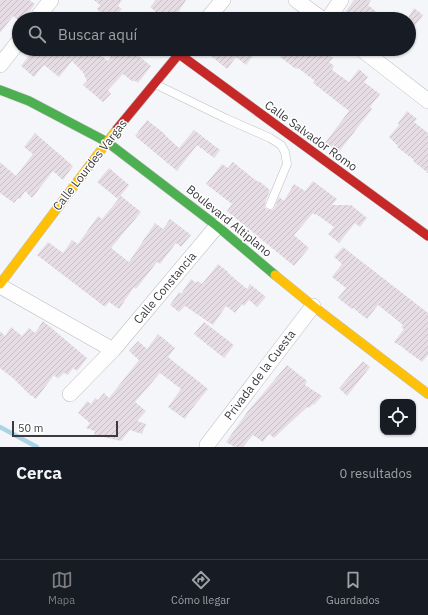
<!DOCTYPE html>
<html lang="es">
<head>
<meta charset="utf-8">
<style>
  :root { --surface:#171b24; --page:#242831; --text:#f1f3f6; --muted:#9ea1a6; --line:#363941; --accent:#7c7c80 }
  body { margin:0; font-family:"IBM Plex Sans",sans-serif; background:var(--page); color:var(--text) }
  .controls { position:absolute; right:12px; bottom:12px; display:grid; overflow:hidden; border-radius:8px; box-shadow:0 1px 3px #0004 }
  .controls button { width:36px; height:36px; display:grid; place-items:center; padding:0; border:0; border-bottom:1px solid var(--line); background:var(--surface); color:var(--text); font:20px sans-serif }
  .scale { position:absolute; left:12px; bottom:10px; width:106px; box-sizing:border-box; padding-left:4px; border:2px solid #3b3b3e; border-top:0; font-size:11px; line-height:14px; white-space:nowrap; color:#3b3b3e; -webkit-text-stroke:3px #fff; paint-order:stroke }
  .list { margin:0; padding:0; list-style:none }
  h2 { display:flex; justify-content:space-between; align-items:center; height:52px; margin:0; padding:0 16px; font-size:17px }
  h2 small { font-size:13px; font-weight:400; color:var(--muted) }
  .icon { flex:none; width:22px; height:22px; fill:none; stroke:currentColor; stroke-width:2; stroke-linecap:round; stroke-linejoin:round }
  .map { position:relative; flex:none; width:428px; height:447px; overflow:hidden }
  .search { position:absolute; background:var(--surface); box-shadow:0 1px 3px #0004; left:12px; right:12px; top:12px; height:44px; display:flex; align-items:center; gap:10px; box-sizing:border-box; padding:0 14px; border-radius:22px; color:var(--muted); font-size:15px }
  .sheet { height:112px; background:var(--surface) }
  nav { display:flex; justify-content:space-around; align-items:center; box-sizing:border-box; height:56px; border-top:1px solid var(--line); background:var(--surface); font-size:11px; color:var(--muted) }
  nav a { display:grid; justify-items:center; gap:2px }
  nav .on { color:var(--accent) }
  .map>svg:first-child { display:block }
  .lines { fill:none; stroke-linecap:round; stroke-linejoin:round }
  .stream { stroke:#aad4e5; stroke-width:4.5 }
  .building { fill:url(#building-hatch) }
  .lane-casing { stroke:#bebec1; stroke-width:9 }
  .street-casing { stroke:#bebec1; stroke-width:16 }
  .fast-casing { stroke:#bebec1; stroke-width:10 }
  .slow-casing { stroke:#bebec1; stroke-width:10 }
  .jam-casing { stroke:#bebec1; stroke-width:10 }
  .lane { stroke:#fefefe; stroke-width:8 }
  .street { stroke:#fefefe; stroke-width:15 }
  .fast { stroke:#4caf50; stroke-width:9 }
  .slow { stroke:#ffc107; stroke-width:9 }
  .jam { stroke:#c62828; stroke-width:9 }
  .labels { text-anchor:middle; stroke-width:3; stroke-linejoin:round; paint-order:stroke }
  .street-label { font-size:12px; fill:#3b3b3e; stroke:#fff }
</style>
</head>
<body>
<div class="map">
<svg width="428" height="447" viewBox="0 0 428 447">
  <defs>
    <pattern id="building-hatch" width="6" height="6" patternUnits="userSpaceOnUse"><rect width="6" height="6" fill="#e6dde4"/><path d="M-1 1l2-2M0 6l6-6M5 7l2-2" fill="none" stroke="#c6bfc5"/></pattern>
  </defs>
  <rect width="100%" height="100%" fill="#f5f6fa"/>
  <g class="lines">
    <path class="stream" d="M0 427 37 447"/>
  </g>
  <path class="building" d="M0 0H29L35 4 24 19H19V21L13 16 0 33Z
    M94 0H122L118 6 122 9 114 17 109 12 105 17 97 9 100 5Z
    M156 0H186L179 11 190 19H164L150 7Z
    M354 0H371L368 5 385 19H340Z
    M414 8 423 15 409 33V16Z
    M34 49H93L108 61 116 49H130L151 66 138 83 134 80 133 82 123 74 108 90 111 94 103 102 83 85 87 81 83 72 72 61 59 77 44 65 34 77 21 66Z
    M216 49H258L246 65 236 57 227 69 211 56Z
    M286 49H331L327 54 333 58 329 62 334 66 332 70 349 82 359 69 368 77 364 82 380 94 370 107 372 109 338 153 325 143 349 111 313 83 315 81 298 68 296 69 280 57Z
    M407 111 417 119 414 122 428 133V173L413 161 414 160 397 147 398 146 389 137 399 125 398 123Z
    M147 120 165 134V135L179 148 194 130 220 150 214 158 197 145 177 171 135 136Z
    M35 133 73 166 63 180 53 171 32 198 25 191 20 199 18 198 14 203 0 193V162L16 176 33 154 24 147Z
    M233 162 258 182 259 181 270 190 265 203V208L268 210H271L274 209 279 197 284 201 294 184 305 191 313 181 337 199 332 205H351L367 218 360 227 355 223 339 243 328 234 334 227 316 214 315 215 313 213 294 235 309 248 294 266 227 211 232 204 206 184 222 164 228 168Z
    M109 168 129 185 118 199 97 182Z
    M121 196 141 212 111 248 129 262 155 223 163 229 170 219 191 235 181 247 176 243 160 264 157 262 136 289 134 287 119 309 109 302 105 307 37 255 48 242 63 253 72 240 78 244 98 216 102 219Z
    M343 247 428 313V355L422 362 404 349V348L394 342 404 329 401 327 403 325 378 305 367 319 353 308 352 309 338 298 346 288 332 277 342 264 334 257Z
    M218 264 228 272V273L247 289 250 284 266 297 257 307 249 300 244 306 242 304 235 313 226 306 213 325 185 306 179 312 170 305 179 292 181 294 191 279 196 283 198 281 202 284Z
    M43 321 87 358 77 371 73 368 68 375 64 373 60 377H59L58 379 54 375 36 399 31 395V396L14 379 0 368V331L5 336 11 327 22 336 29 328 35 333Z
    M204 322 234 345 224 358 194 334Z
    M158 334 175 348 168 357 208 389 190 411 185 419 168 407 181 389 160 373 135 402 146 411 137 421 146 424 142 434 130 430 121 441 94 435 95 431 86 428 90 423 78 413 87 401 91 404 95 398 98 400 104 393 109 398 139 360 129 351 138 341 147 349Z
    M363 361 370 367 347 396 339 388Z
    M287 365 307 381 305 385 322 396 314 405 313 404 309 408 307 407 274 438 269 434 263 442 253 435 243 447H235L226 442 248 411Z"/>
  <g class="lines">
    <g class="lane-casing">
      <path id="lane" d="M155 84 227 119 270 138 281 145 285 152 287 164 270 205"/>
    </g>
    <g class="street-casing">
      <path id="street" d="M296 0 322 19
        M36 19 51 0
        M207 19 223 0
        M328 19 341 0
        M361 49 428 101
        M0 65 19 41
        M0 286 113 350
        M70 394 113 350 217 226
        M207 445 313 306"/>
    </g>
    <g class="fast-casing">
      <path id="fast" d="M0 90 29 101 107 142 217 226 275 275"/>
    </g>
    <g class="slow-casing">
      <path id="slow" d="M275 275 313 306 428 394
        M0 284 117 129"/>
    </g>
    <g class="jam-casing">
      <path id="jam" d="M179 54 428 236
        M117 129 183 49"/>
    </g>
    <use href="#lane" class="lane"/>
    <use href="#street" class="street"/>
    <use href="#fast" class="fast"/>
    <use href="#slow" class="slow"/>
    <use href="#jam" class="jam"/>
  </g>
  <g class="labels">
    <g class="street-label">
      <text transform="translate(311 136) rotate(36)" y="4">Calle Salvador Romo</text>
      <text transform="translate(90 165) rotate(-52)" y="4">Calle Lourdes Vargas</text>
      <text transform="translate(229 221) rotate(39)" y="4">Boulevard Altiplano</text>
      <text transform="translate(165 288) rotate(-50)" y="4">Calle Constancia</text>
      <text transform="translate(260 375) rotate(-53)" y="4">Privada de la Cuesta</text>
    </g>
  </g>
</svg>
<div class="controls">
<button><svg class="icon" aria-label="locate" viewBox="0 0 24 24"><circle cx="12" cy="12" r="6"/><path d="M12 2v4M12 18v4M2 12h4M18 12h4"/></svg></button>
</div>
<div class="scale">50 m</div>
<div class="search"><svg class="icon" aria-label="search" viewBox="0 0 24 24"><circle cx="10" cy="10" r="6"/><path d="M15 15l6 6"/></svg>Buscar aquí</div>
</div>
<section class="sheet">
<h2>Cerca<small>0 resultados</small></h2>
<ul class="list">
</ul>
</section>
<nav>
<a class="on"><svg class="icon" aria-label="map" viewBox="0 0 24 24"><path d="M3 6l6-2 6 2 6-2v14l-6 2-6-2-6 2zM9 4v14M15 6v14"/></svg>Mapa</a>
<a><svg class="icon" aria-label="directions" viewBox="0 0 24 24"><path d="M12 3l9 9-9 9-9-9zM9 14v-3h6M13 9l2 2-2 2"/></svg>Cómo llegar</a>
<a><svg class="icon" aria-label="saved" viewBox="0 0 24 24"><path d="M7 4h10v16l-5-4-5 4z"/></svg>Guardados</a>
</nav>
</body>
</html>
